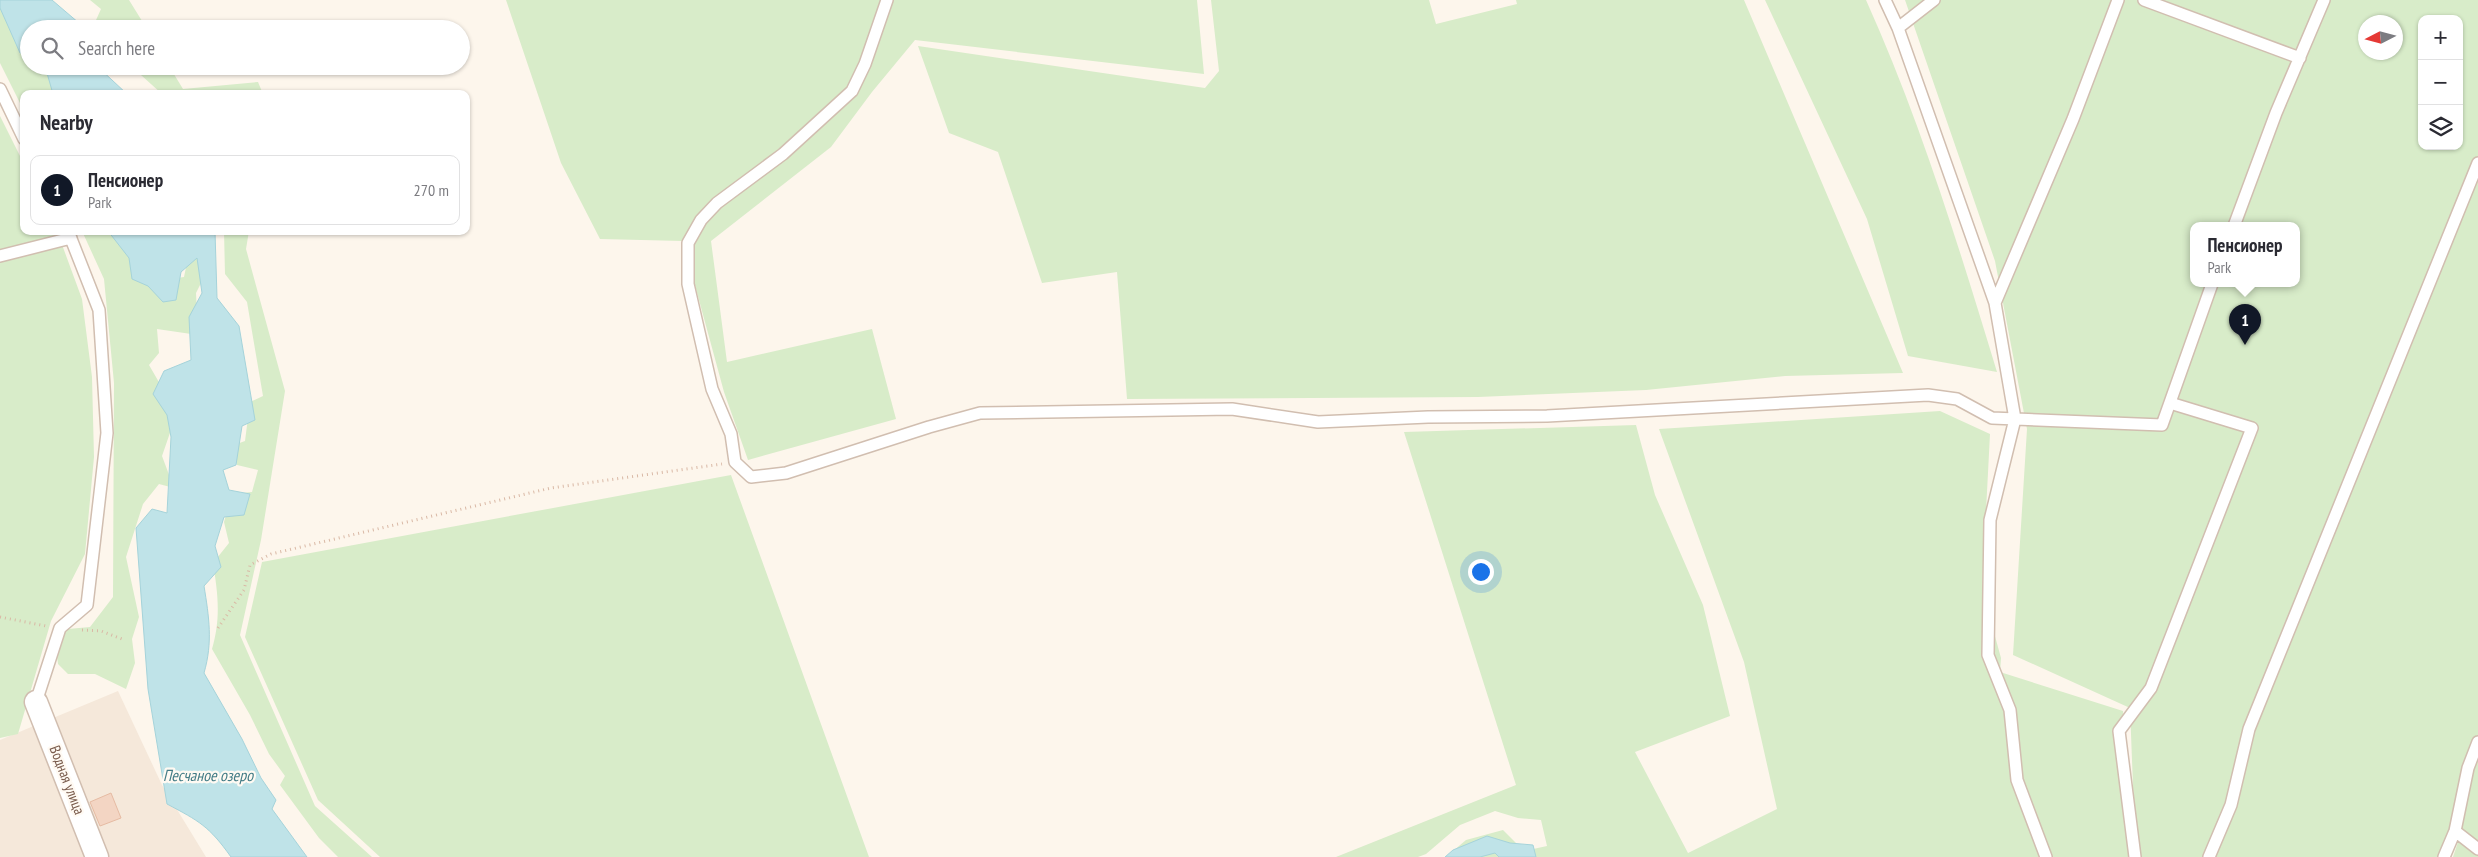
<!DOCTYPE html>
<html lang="en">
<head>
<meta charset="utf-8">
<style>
  :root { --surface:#fff; --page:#f7f7f7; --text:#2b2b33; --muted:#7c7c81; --line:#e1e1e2; --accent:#111827 }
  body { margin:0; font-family:"PT Sans Narrow",sans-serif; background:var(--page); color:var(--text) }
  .controls { position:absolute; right:15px; top:15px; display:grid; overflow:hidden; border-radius:10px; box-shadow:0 1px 4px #0004 }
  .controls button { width:45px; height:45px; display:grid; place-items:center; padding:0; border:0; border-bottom:1px solid var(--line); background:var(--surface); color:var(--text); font:25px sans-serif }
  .compass { position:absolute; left:2358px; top:15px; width:45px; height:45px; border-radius:50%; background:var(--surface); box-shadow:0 1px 4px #0004; rotate:264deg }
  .you { position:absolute; left:1480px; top:571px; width:18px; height:18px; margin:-12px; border:4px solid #fff; border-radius:50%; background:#1a73e8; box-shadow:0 0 0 8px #1a73e833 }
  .badge { display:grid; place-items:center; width:32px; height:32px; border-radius:50%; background:var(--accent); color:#fff; font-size:16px; font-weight:700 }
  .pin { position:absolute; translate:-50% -41px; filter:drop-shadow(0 1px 2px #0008) }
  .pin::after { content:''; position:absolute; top:26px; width:18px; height:15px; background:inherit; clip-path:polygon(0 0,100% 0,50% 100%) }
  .popup { position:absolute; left:2190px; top:222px; width:110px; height:65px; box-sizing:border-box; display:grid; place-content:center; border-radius:10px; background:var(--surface); filter:drop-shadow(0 1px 4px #0005); font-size:16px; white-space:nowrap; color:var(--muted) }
  .popup b { font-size:19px; color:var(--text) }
  .popup::after { content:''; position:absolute; left:50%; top:100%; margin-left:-10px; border:10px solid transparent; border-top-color:var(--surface) }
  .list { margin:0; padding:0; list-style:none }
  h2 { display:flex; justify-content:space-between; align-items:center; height:65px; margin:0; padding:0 20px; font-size:21px }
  h2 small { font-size:16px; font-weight:400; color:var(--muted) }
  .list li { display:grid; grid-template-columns:32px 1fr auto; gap:15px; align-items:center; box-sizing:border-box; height:70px; margin:0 10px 10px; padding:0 10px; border:1px solid var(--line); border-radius:10px }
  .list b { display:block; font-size:19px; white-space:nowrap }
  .list p { margin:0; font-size:16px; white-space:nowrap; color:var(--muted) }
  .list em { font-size:16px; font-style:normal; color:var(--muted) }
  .icon { flex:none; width:28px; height:28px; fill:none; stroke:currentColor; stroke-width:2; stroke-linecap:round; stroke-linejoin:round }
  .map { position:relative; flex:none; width:2478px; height:857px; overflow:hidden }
  .search { position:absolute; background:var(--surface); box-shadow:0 1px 4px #0004; left:20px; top:20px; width:450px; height:55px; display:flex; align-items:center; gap:12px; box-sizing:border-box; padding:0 18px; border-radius:28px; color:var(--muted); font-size:19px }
  .panel { position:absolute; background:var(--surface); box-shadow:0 1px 4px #0004; left:20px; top:90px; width:450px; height:145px; border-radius:10px }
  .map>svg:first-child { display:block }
  .residential { fill:#f5e8da }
  .green { fill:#d8ecc9; fill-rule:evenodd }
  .water { fill:#bfe3e8; stroke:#a5d3da }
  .building { fill:#f3d5c3; stroke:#e6bba3 }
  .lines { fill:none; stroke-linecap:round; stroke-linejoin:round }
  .lane-casing { stroke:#d1beb0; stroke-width:14 }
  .street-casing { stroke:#d1beb0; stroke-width:25 }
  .path { stroke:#d9b8a5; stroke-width:3; stroke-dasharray:1 4; stroke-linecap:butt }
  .lane { stroke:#fff; stroke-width:11 }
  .street { stroke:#fff; stroke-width:22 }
  .labels { text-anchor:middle; stroke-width:4.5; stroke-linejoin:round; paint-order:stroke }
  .street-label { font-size:15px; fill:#7a5c4d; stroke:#fffaf3 }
  .water-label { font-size:16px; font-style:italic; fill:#437c86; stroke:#fffaf3 }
</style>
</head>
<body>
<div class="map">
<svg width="2478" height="857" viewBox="0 0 2478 857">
  <rect width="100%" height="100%" fill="#fdf6ec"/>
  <path class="residential" d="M118 691 162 785 206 857H0V740Z"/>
  <path class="green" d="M0 0 29 30V66H58L66 94H24V111L0 63Z
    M90 0H129L147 29H92L101 9Z
    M506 0H1197L1204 74 915 40 872 92 831 147 711 241 727 362 872 329 896 419 748 460 724 392 683 241 600 239 561 163Z
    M1211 0H1429L1436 24 1517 4 1516 0H1744L1903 373 1785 376 1646 390 1478 397 1127 399 1117 272 1042 283 998 152 949 133 918 46 1205 88 1219 71Z
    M1765 0H1866C1920 120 1959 247 1997 372L1908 356 1867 219Z
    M1905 0H2478V857H2453L2463 827 2451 857H2140L2135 838 2130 708 2013 655 2027 429 1995 261ZM2422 19H2459V146H2422ZM2366 22H2396V52H2366ZM2194 226H2296V284H2194Z
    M131 66H169L183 89 258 82 263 94H162Z
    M0 116 24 164V231H57L82 299 92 377 94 457 85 554 51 621 18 734 0 738Z
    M82 231H133L170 279 184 277 190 248 208 269 196 293 198 335 157 329 159 353 149 365 167 396 172 427 162 456 174 488 159 484 143 504 126 557 139 617 132 639 135 663 126 689 95 674H68L58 664 55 641 68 629 90 627 113 597 114 383 104 279Z
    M224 231H249L246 249 285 391 261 540 240 635 315 806 372 857H338L319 838 280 785 285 776 269 754 250 715 212 649C221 618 218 594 213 563L229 543 224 522 232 494 252 492 258 470 237 465 231 446 245 441 250 402 263 396 247 302 225 274Z
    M1940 411 1990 434 1982 589 2001 658 2000 672 2123 711 2132 857H1446L1466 840 1503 830 1524 851 1547 846 1541 820 1518 818 1495 811 1460 825 1426 854 1418 857H1336L1516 785 1404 432 1636 425 1655 495 1703 605 1730 716 1635 752 1688 853 1777 809 1744 662 1659 429Z
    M731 475 869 857H380L318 800 245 637 262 562Z"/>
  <path class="water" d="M0 0H52L86 29H29V52L20 53 0 8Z
    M45 66H97L127 94H53Z
    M108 231H215L217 298 239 326 255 420 242 426 236 465 223 470 229 490 250 494 244 515 224 517 215 546 221 567 204 586C209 617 213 642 204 673L242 739 261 778 276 800 272 809 307 857H231C209 826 199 821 167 804L148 689 136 528 152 509 167 513 171 437 167 415 153 394 164 371 191 360 189 317 202 293 197 258 181 272 176 300 163 302 148 286 132 279 129 258Z
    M1487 836 1510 843 1533 845 1536 857H1499L1495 853 1480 857H1445L1453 850Z"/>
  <path class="building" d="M111 793 121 818 100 826 90 802Z"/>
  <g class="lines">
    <g class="lane-casing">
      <path id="lane" d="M887 0 865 64 852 91 783 154 717 203 701 220 688 243V284L712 389 731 434 735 462 751 477 786 473 929 427 980 413 1232 409 1318 422 1428 417 1547 416 1928 395 1957 399 1992 418 2162 425 2212 284
        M1885 0 1898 28 1995 303 2015 419 1990 520 1988 655 2010 710 2017 780 2046 857
        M2144 0 2300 58
        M1898 28 1934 0
        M0 89 24 139
        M2234 226 2276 113 2324 0
        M0 256 71 238
        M1995 303 2073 119 2118 0
        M36 702 60 628 87 605 107 433 99 310 68 231
        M2478 742 2468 768 2455 831 2478 849
        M2135 857 2119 731 2151 688 2252 428 2170 403
        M2209 857 2231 805 2249 729 2478 163
        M2444 857 2455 831"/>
    </g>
    <g class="street-casing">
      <path id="street" d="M36 702 97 857"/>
    </g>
    <path class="path" d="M0 617 46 626
      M218 628 244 590 250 565 271 554 551 488 722 464
      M82 630 101 631 122 639"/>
    <use href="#lane" class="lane"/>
    <use href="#street" class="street"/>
  </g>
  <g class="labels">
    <g class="street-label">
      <text transform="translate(67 780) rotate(69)" y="5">Водная улица</text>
    </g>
    <g class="water-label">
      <text x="208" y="781">Песчаное озеро</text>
    </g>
  </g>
</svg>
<div class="controls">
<button>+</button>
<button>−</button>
<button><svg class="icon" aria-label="layers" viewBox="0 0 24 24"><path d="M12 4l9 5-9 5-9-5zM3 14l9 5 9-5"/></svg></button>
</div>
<svg class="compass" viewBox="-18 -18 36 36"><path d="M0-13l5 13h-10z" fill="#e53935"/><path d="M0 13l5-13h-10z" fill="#7c7c81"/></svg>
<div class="you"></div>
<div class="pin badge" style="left:2245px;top:345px">1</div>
<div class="popup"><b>Пенсионер</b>Park</div>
<div class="search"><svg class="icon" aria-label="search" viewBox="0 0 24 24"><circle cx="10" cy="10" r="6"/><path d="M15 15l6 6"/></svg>Search here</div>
<section class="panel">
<h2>Nearby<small></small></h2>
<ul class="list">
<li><span class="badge">1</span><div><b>Пенсионер</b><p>Park</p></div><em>270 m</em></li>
</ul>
</section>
</div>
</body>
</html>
